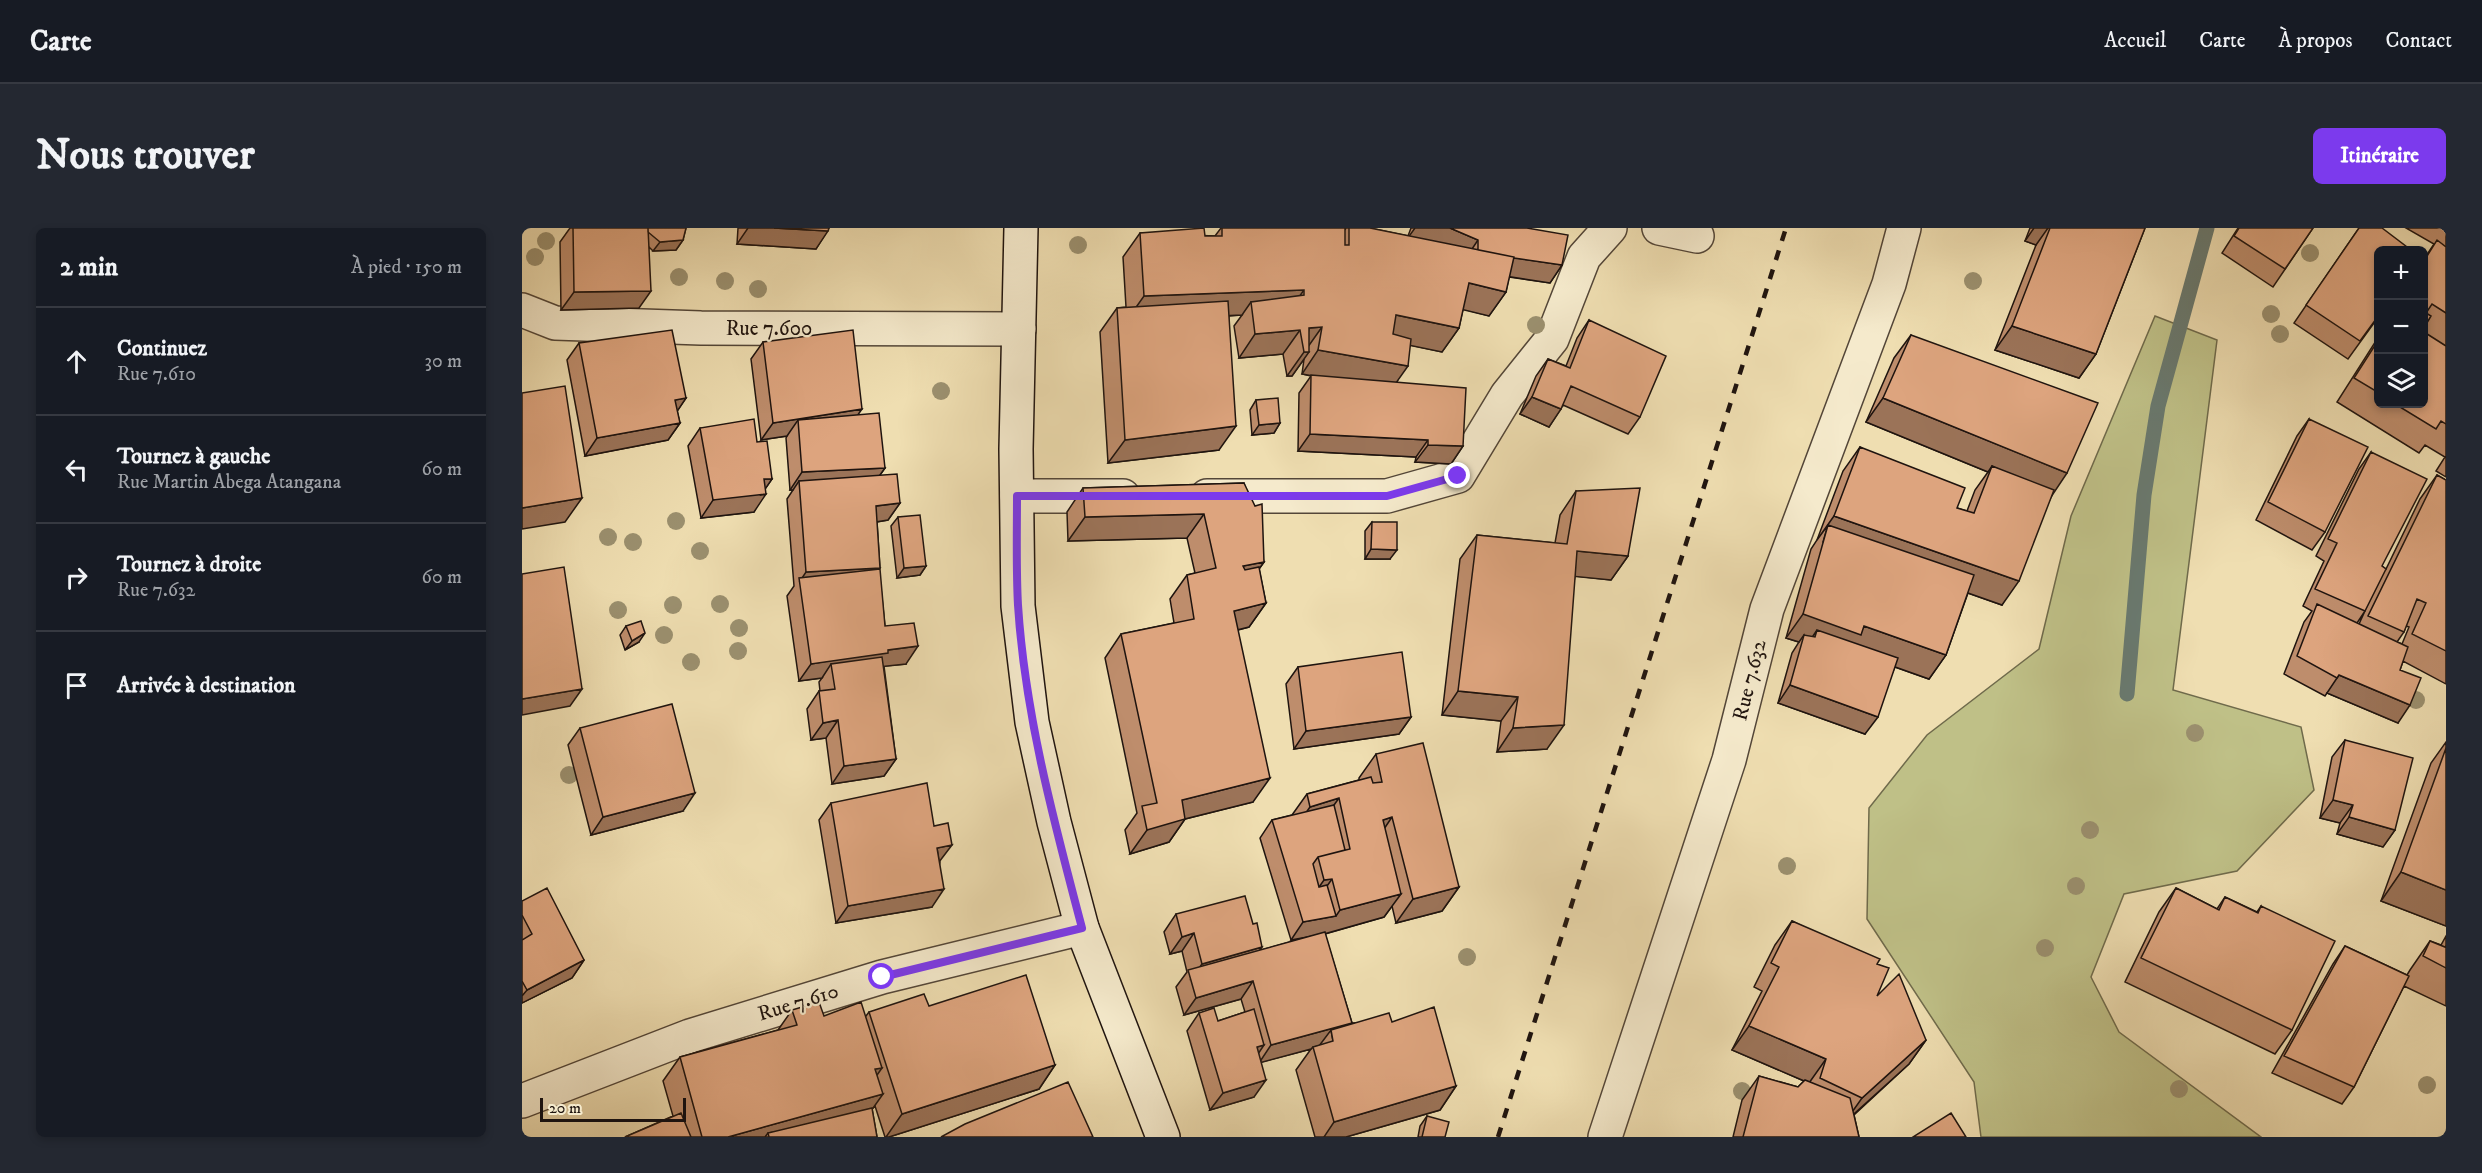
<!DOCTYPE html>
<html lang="fr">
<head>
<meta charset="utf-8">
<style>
  :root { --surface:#171b24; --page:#242831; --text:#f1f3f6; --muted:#9ea1a6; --line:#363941; --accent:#7c3aed }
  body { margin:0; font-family:"IM FELL DW Pica",serif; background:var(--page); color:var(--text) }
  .controls { position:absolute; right:18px; top:18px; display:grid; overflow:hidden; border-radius:9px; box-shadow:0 3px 9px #0003 }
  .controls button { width:54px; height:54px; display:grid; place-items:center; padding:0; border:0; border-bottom:2px solid var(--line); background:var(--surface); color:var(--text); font:30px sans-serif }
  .scale { position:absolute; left:18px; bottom:15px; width:146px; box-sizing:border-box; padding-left:6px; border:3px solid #1f140f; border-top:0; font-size:16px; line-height:21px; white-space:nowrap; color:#1f140f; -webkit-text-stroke:4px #f5eacc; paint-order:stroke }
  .stop { position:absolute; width:18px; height:18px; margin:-14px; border:4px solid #7c3aed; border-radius:50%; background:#fff }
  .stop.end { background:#7c3aed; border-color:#fff; box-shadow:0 2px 6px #0008 }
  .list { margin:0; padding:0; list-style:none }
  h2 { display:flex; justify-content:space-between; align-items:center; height:78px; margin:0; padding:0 24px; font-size:26px }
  h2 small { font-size:20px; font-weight:400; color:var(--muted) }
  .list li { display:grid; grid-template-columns:39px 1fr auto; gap:18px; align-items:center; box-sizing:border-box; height:108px; padding:0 24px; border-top:2px solid var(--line) }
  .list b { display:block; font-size:22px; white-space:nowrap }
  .list p { margin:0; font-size:20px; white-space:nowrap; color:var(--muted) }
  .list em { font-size:20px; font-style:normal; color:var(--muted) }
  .icon { flex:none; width:33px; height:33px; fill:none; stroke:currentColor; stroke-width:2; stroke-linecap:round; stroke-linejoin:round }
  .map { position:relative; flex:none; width:1924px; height:909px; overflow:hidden; border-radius:9px }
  header { display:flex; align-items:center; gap:36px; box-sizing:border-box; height:84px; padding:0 30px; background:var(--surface); border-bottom:2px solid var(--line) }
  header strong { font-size:28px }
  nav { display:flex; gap:33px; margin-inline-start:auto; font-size:21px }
  .intro { display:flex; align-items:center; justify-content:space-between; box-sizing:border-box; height:144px; padding:0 36px }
  h1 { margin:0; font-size:42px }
  .button { padding:15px 27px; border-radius:9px; background:var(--accent); color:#fff; font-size:21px; font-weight:700 }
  main { display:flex; gap:36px; padding:0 36px }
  aside { flex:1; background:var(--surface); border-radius:9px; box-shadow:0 3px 9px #0003 }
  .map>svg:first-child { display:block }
  .green { fill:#bfc087; stroke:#6f6a4b; stroke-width:1.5 }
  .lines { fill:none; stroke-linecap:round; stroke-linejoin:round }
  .stream { stroke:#69796f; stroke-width:15 }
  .minor-casing { stroke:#534638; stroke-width:36 }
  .secondary-casing { stroke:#1f140f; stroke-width:36 }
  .minor { stroke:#f5eacc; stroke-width:33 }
  .secondary { stroke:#f5eacc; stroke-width:33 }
  .rail { stroke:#1f140f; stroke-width:4.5; stroke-dasharray:10 10; stroke-linecap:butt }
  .tree { fill:#9b906f }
  .wall { fill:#be8d6c; stroke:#1f140f; stroke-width:1.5; fill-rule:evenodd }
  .shaded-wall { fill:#9b7358; stroke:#1f140f; stroke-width:1.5 }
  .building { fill:#dda47e; stroke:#1f140f; stroke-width:1.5 }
  .route { stroke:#7c3aed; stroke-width:8 }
  .labels { text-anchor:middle; stroke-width:4.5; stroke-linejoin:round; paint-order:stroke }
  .street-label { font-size:21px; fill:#1f140f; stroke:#f5eacc }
</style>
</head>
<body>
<header>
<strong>Carte</strong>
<nav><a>Accueil</a><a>Carte</a><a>À propos</a><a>Contact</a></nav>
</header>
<div class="intro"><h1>Nous trouver</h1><a class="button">Itinéraire</a></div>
<main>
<aside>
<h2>2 min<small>À pied · 150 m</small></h2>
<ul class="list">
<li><svg class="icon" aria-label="ahead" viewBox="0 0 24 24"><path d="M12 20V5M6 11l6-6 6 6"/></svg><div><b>Continuez</b><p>Rue 7.610</p></div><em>30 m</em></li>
<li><svg class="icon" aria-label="left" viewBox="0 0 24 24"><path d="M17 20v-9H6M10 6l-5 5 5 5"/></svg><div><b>Tournez à gauche</b><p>Rue Martin Abega Atangana</p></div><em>60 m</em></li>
<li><svg class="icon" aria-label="right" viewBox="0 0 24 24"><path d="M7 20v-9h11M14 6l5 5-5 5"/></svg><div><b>Tournez à droite</b><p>Rue 7.632</p></div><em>60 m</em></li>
<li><svg class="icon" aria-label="arrive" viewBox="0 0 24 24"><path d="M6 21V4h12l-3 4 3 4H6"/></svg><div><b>Arrivée à destination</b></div></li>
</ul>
</aside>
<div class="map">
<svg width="1924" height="909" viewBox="0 0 1924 909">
  <rect width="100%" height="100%" fill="#efdeb1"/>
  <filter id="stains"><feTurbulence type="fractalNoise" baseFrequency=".00333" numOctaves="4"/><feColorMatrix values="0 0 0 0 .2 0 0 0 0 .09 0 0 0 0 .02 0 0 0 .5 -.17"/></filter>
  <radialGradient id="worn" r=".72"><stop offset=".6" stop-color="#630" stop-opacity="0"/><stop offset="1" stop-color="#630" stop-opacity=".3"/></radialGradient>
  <path class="green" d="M1633 88 1695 112 1651 462 1779 499 1792 562 1715 643 1602 666 1569 749 1597 804 1739 909H1459L1452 854 1345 691 1347 580 1405 507 1517 421 1549 288Z"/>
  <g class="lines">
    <path class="stream" d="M1605 466 1622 267 1636 178 1685 0"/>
    <g class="minor-casing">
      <path id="minor" d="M1137 0 1175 8
        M0 82 33 95 179 100 497 101
        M495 268H601
        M685 268H865L936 248 985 167 1030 111 1062 29 1088 0
        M0 873 168 808 360 749 560 700
        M1083 909 1207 532 1245 381 1367 56 1382 0"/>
    </g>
    <g class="secondary-casing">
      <path id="secondary" d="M499 0 494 221 496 378 510 494 532 594 560 700 641 909"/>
    </g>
    <use href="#minor" class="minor"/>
    <use href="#secondary" class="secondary"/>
    <path class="rail" d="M976 909 1264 0"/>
  </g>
  <g class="tree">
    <circle cx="24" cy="13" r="9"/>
    <circle cx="556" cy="17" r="9"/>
    <circle cx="1788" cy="25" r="9"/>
    <circle cx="13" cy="29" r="9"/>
    <circle cx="157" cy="49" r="9"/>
    <circle cx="203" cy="53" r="9"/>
    <circle cx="1451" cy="53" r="9"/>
    <circle cx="236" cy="61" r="9"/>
    <circle cx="1749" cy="86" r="9"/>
    <circle cx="1014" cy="97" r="9"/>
    <circle cx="1758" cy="106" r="9"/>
    <circle cx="419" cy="163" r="9"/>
    <circle cx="154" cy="293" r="9"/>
    <circle cx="86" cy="309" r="9"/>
    <circle cx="111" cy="314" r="9"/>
    <circle cx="178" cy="323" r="9"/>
    <circle cx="198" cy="376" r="9"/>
    <circle cx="151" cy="377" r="9"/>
    <circle cx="96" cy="382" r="9"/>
    <circle cx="217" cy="400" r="9"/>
    <circle cx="142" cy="407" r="9"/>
    <circle cx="216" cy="423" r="9"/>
    <circle cx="169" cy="434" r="9"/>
    <circle cx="1894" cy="472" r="9"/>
    <circle cx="1673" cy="505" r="9"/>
    <circle cx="47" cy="547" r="9"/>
    <circle cx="1568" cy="602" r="9"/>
    <circle cx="1265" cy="638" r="9"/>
    <circle cx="1554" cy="658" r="9"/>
    <circle cx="1523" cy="720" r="9"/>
    <circle cx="945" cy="729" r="9"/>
    <circle cx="1905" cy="857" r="9"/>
    <circle cx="1657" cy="861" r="9"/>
    <circle cx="1220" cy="863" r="9"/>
  </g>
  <path class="wall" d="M48 0H164L161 12 154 22 131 23 127 19 117 80 39 82 38 14Z
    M216 0H307L294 21 215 16Z
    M699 0H823V2L824 0H848L886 8 889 0H1005L1040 37 1028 55 987 49 984 64 967 88 941 81 937 100 920 124 888 117 875 154 941 218 929 236 893 234 894 229 776 223 777 165 789 148 780 146 782 131 770 148H765L761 126 717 130 712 98 720 87 707 88 697 222 586 235 578 104 595 80 604 79 601 29 618 5 693 8Z
    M1508 0H1623L1574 126 1557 150 1473 122 1514 17 1503 13Z
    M1716 0H1791L1751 59 1700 25Z
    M1837 0 1857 88 1826 131 1772 95Z
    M1884 0H1924V249L1914 243 1923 229 1903 217 1897 225 1815 174 1857 108V176H1902V31L1912 16Z
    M1067 92 1118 189 1106 206 1041 177 1027 199 998 186 1014 148 1026 131 1044 138 1055 110Z
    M1389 107 1530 267 1480 377 1446 365 1424 427 1407 451 1373 439 1343 506 1256 475 1270 425 1277 414 1264 410 1289 321 1295 312 1321 243 1338 219 1435 280 1445 283 1453 262 1466 244 1344 194 1372 130Z
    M241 114 336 187 363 240 358 247 378 275 366 292 355 294 358 340 357 341 363 398 384 436 362 438 374 531 362 548 310 556 304 510 289 512 285 481 297 463H298L297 454 300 450 277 453 265 368 272 358 265 271 271 262H268L264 210 265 208 239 212 229 131Z
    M57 115 164 170 155 183 158 195 146 212 63 228 45 132Z
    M734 172 758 195 752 205 730 207 728 182Z
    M1787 191 1803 304 1790 322 1734 292 1775 208Z
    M178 200 235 214 250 251 243 261 232 284 179 290 166 218Z
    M1849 224 1860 338 1864 341 1898 271 1915 247 1924 252V456L1881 433 1878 442 1876 495 1805 465 1803 468 1762 446 1782 394 1790 383 1781 378 1802 333 1794 328 1837 241ZM1843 383 1837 396 1835 395ZM1884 398 1887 399 1880 416 1875 414 1882 404Z
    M722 255 742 334 737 341 744 375 727 399 716 402 731 574 663 591 647 614 608 626 603 602 615 585 583 430 599 406 652 395 648 371 665 347 673 345 665 310 546 313 545 284 561 260Z
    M1054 263 1106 328 1089 352 1053 348 1025 521 975 524 979 493 920 487 938 331 955 307 1033 315 1038 287Z
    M376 289 404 338 398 347 375 350 369 298Z
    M850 294 868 331H843V303Z
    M104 398 117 414 103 422 98 407Z
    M776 439 889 489 877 506 772 521 764 456Z
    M58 500 161 583 69 607 46 517Z
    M1823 512 1873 602 1861 619 1815 606 1818 595 1798 590 1810 529Z
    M1924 514V698L1859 673 1909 535Z
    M854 526 937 659 920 683 874 695 870 678 862 689 803 706 830 795 870 794 934 858 918 882 824 909H793L774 842 789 821 739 834 732 869 688 882 665 803 677 785 696 793 723 784 719 771 662 787 654 759 665 744 660 723 648 726 642 704 654 686 731 696 739 722 786 709 769 712 738 610 750 592 770 587 785 566 837 552V550Z
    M309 575 418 634 410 679 314 695 297 592Z
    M1654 660 1695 681 1703 669 1735 684 1739 678 1770 802 1753 826 1603 754 1637 684Z
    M0 673 62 732 50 750 0 775Z
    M1270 693 1355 736V768L1404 812 1387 836 1332 887 1337 909H1211L1220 872 1237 848 1276 859 1282 853 1210 822 1240 763 1232 759 1253 717Z
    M1924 708V778L1882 758 1832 859 1820 876 1750 845 1811 736 1823 718 1885 747 1888 742 1908 713 1919 717Z
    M407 778 533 837 517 861 367 909H363L353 878 350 881 355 909H103L151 888 141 853 158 829 256 802 270 782 302 788H344L347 784Z
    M905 888 923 909H896L898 898Z"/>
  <path class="shaded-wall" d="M226 0H252L306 3 294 21 215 16Z
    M893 0H928L956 12 944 30 885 11Z
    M1512 0H1526L1514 17 1503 13Z
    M161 12 154 22 131 23 138 14Z
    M956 24 1040 37 1028 55 944 42Z
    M947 55 984 64 967 88 930 79Z
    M782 62 765 86 729 74 720 87 605 92 622 68Z
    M129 63 117 80 39 82 52 64Z
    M874 87 937 100 920 124 857 111Z
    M1490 98 1574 126 1557 150 1473 122Z
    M800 99 783 123 787 100Z
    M778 102 761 126 717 130 733 106Z
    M796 122 886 138 869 162 780 146Z
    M782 124H787L770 148H765Z
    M1010 169 1039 181 1027 199 998 186Z
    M164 170 152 188 153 172Z
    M1361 170 1545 245 1529 269 1470 238 1466 244 1344 194Z
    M340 181 328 198 276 192 265 208 239 212 251 195Z
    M158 195 146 212 63 228 75 210Z
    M758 195 752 205 730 207 737 197Z
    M714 198 697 222 586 235 603 212Z
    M788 206 906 212 894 229 776 223Z
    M906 217 941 218 929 236 893 234Z
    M363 240 350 258 277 253 271 262H268L280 244Z
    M242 251H250L239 267 244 266 232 284 179 290 191 272Z
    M60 270 43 294 0 301V280Z
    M378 275 366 292 341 296 354 278Z
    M682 286 665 310 546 313 563 289Z
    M1312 288 1497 353 1480 377 1301 314 1306 297 1295 312Z
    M849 321 875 322 868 331H843Z
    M1055 323 1106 328 1089 352 1038 347Z
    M742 334 725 358 721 338Z
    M404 338 398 347 375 350 382 340Z
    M358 340 346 357 278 353 284 344Z
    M744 375 727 399 695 407 712 383Z
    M1281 386 1342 398 1424 427 1407 451 1328 423 1293 409 1295 402 1285 417 1282 407 1277 414 1264 410Z
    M123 405 117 414 103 422 110 413Z
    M396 418 384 436 356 439 309 436 300 450 277 453 289 436 366 422Z
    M1817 447 1888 477 1876 495 1805 465Z
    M1268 457 1356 489 1343 506 1256 475Z
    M60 461 48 478 0 487V471Z
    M936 463 996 469 979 493 920 487Z
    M889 489 877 506 772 521 784 503Z
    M316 492 304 510 289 512 301 495Z
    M1042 497 1025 521 975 524 991 500Z
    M374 531 362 548 310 556 322 538Z
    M748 550 731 574 663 591 647 614 608 626 625 602 660 572Z
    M173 565 161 583 69 607 81 589Z
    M817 570 800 594 772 602 788 579Z
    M1811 572 1831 577 1818 595 1798 590Z
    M870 589 854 613 861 592Z
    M1827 589 1873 602 1861 619 1815 606Z
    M430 617 417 634 415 620Z
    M1879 644 1924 662V698L1859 673Z
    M810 651 793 675 785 676 802 652Z
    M937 659 920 683 874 695 891 671Z
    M422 661 410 679 314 695 326 678Z
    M879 666 862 689 802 706 769 712 781 694 814 688 818 682Z
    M672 705 660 723 648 726 660 709Z
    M740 719 728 737 669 751 680 736Z
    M62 732 50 750 0 775V768L5 762Z
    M731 753 719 771 662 787 674 770Z
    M830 795 811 813 809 802 797 818 791 819 789 821 737 835 749 817Z
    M1227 798 1304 831 1287 855 1210 822Z
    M1404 812 1387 836 1323 894 1340 870Z
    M742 817 730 835 735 819Z
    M533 837 517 861 367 909H364L380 886Z
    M360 840 343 864 353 841Z
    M744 852 732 869 688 882 701 865Z
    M934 858 918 882 824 909H802L812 894Z
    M361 866 344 890 246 905 243 909H206Z"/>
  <path class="building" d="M51 0H126L129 63 52 64Z
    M126 0H164L161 12 138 14 126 4Z
    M252 0H307L306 3Z
    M682 0 683 8H700V0H823V17H827V0H848L992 29 984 64 947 55 937 100 874 87 871 106 889 111 886 138 796 122 800 99 787 100V124H782L778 102 733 106 729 74 782 67V62L622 68 618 5Z
    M928 0H1005L1046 7 1040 37 992 30V29L956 22V12Z
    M1528 0H1623L1574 126 1490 98Z
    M1717 0H1791L1763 41 1712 8Z
    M1837 0H1860L1889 22H1857V87L1838 113 1784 77Z
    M1915 12 1924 19V85L1910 76 1904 85 1909 88 1902 100V33Z
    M706 73 714 198 603 212 595 80Z
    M1067 92 1144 128 1118 189 1049 158 1039 181 1010 169 1026 131 1048 140Z
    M150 102 164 170 153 172 158 195 75 210 57 115Z
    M331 102 340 181 251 195 241 114Z
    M1902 104 1924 118V196L1919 193 1914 201 1873 176H1902Z
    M1389 107 1576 175 1545 245 1361 170Z
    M1857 111V165L1832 150Z
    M789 147 944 160 941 218 906 217V212L788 206Z
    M43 158 60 270 0 280V165Z
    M756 170 758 195 737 197 734 172Z
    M357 185 363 240 280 244 276 192Z
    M232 191 235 214 245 213 250 251H242L244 266 191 272 178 200Z
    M1787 191 1846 219 1803 304 1746 274Z
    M1338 219 1443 260 1435 280 1452 285 1470 238 1532 262 1497 353 1312 288Z
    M1849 224 1905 251 1860 338 1864 341 1843 383 1793 361 1815 315 1806 311Z
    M375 246 378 275 354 278 358 340 284 344 277 253Z
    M1915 247 1924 252V423L1890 406 1904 375 1895 371 1882 404 1846 388Z
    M722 255 733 278 740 276 742 334 721 338 723 342 737 339 744 375 712 383 748 550 660 572 663 591 625 602 620 578 635 575 599 406 672 391 665 347 694 340 682 286 563 289 561 260Z
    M1118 260 1106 328 1055 323 1042 497 991 500 996 469 936 463 955 307 1045 316 1054 263Z
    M398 287 404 338 382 340 376 289Z
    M850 294H875V322L849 321Z
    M1306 297 1452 347 1424 427 1342 398 1339 407 1281 386Z
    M42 339 60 461 0 471V346Z
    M358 341 363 398 392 395 396 418 366 422V425L289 436 277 350Z
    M1795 376 1886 419 1878 442 1899 450 1888 477 1817 447 1815 450 1775 428Z
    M119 393 123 405 110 413 104 398Z
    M1295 402 1376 430 1356 489 1268 457 1282 407 1293 409Z
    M880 424 889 489 784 503 776 439Z
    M360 429 374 531 322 538 316 492 301 495 297 463 313 461 309 436Z
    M150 476 173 565 81 589 58 500Z
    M1823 512 1891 530 1873 602 1827 589 1831 577 1811 572Z
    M901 515 937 659 891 671 870 589 861 592 879 666 818 682 810 651 802 652 796 629 828 621 817 570 788 579 785 566 849 549 851 555 860 554 854 526Z
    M1924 520V662L1879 644Z
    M405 555 412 598 426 595 430 617 415 620 422 661 326 678 309 575Z
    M812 577 823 622 796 629 791 636 797 659 805 657 814 688 781 694 750 592Z
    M25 660 62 732 5 762 0 753V712L10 706 0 687V673Z
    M1654 660 1697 682 1703 669 1736 685 1739 678 1813 713 1770 802 1619 730Z
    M723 668 731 696 735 695 740 719 680 736 672 705 660 709 654 686Z
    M1270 693 1358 731 1355 736 1367 740 1355 768 1377 746 1404 812 1340 870 1298 850 1304 831 1227 798 1257 739 1249 735Z
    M803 704 830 795 749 817 731 753 674 770 666 742Z
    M1908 713 1923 719 1924 718V740L1901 728Z
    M1823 718 1887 748 1832 859 1762 828Z
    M504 747 533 837 380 886 347 784 402 766 407 778Z
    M297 774 302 788 339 774 360 840 353 841 361 866 206 909H180L158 829 275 797 270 782Z
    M912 779 934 858 812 894 791 819 811 813 809 802 867 785 870 794Z
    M692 780 696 793 732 781 742 817 735 819 744 852 701 865 677 785Z
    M1237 848 1276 859 1283 852 1328 870 1337 909H1221Z
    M546 854 571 909H419L443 896Z
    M350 880 355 909H247L246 905Z
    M159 885 169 909H103Z
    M1429 885 1444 909H1391Z
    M905 888 927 894 923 909H900Z"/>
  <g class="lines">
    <path class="route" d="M360 749 560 700C532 594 503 487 496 377 494 341 495 304 495 268H865L936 248"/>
  </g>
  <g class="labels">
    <g class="street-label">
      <text x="247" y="107">Rue 7.600</text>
      <text transform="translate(1227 452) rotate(-76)" y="7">Rue 7.632</text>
      <text transform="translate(276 774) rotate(-17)" y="7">Rue 7.610</text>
    </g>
  </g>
  <rect width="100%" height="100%" filter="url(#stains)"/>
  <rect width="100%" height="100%" fill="url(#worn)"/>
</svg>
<div class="controls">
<button>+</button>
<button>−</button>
<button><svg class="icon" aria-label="layers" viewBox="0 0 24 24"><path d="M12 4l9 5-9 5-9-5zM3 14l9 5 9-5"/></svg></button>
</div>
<div class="scale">20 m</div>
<div class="stop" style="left:360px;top:749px"></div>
<div class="stop end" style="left:936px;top:248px"></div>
</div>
</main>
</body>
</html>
